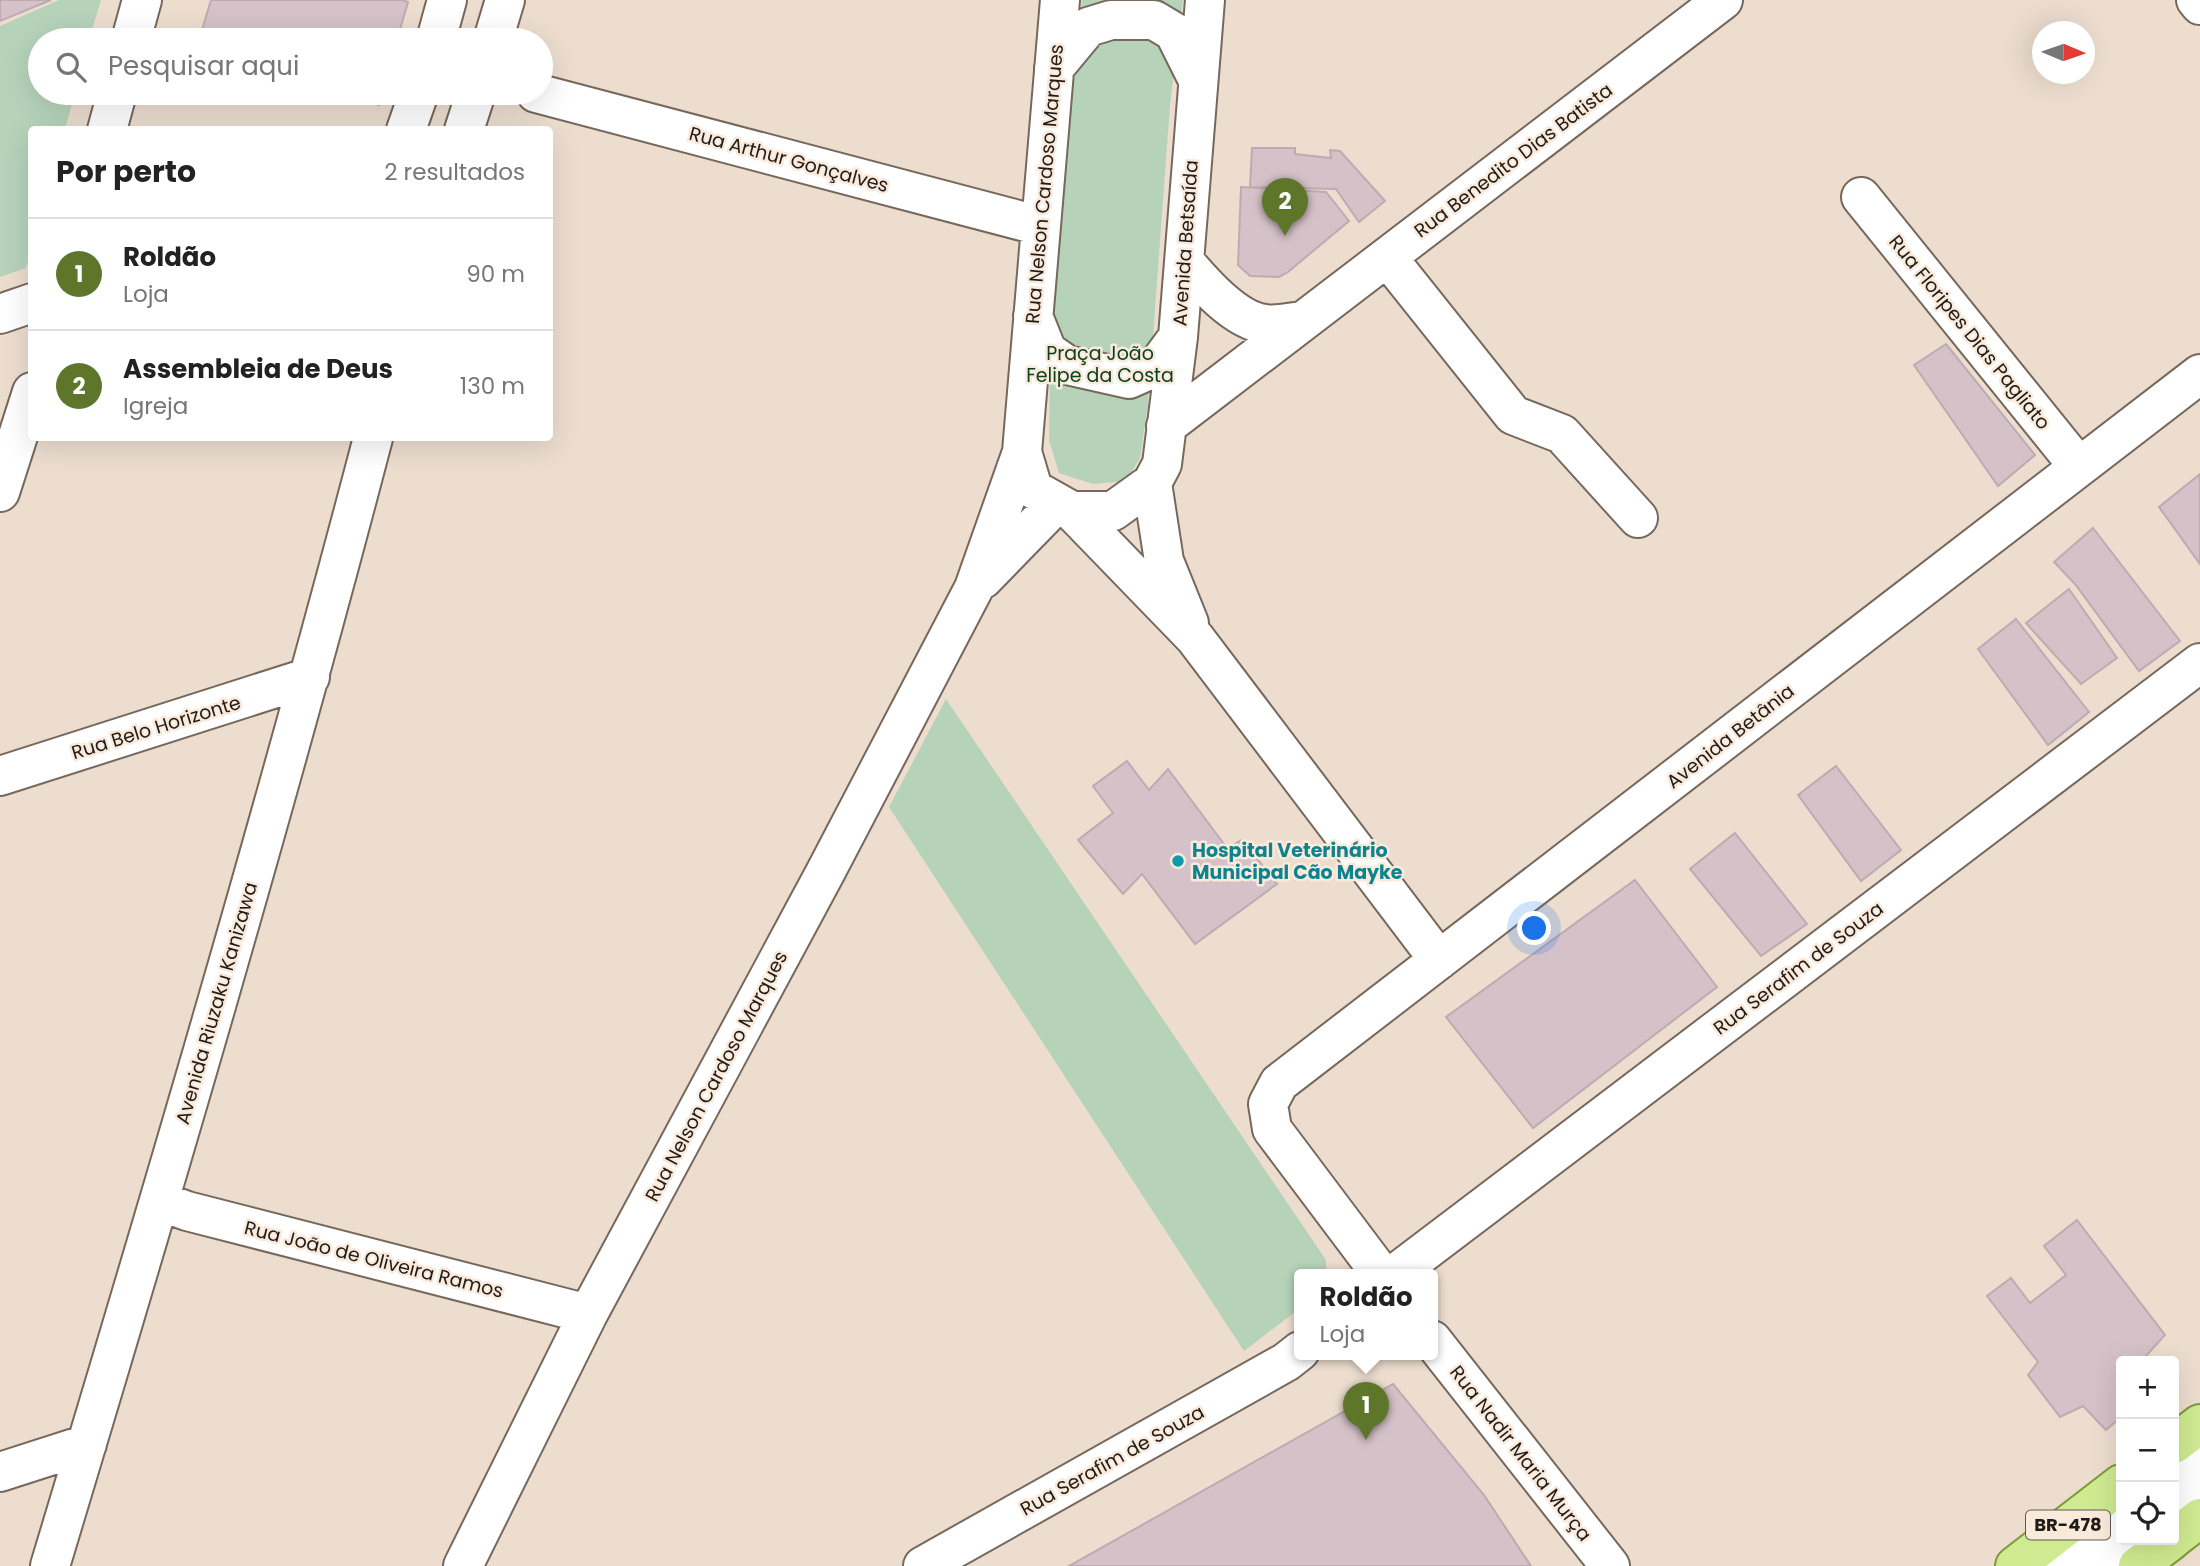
<!DOCTYPE html>
<html lang="pt">
<head>
<meta charset="utf-8">
<style>
  :root { --surface:#fff; --page:#f2f2f2; --text:#222; --muted:#767676; --line:#e0e0e0; --accent:#5d762a }
  body { margin:0; font-family:Poppins,sans-serif; background:var(--page); color:var(--text) }
  .controls { position:absolute; right:21px; bottom:21px; display:grid; overflow:hidden; border-radius:7px; box-shadow:0 7px 28px #0002 }
  .controls button { width:63px; height:63px; display:grid; place-items:center; padding:0; border:0; border-bottom:2px solid var(--line); background:var(--surface); color:var(--text); font:35px sans-serif }
  .compass { position:absolute; left:2032px; top:21px; width:63px; height:63px; border-radius:50%; background:var(--surface); box-shadow:0 7px 28px #0002; rotate:92deg }
  .you { position:absolute; left:1535px; top:929px; width:24px; height:24px; margin:-18px; border:5px solid #fff; border-radius:50%; background:#1a73e8; box-shadow:0 0 0 10px #1a73e833 }
  .badge { display:grid; place-items:center; width:46px; height:46px; border-radius:50%; background:var(--accent); color:#fff; font-size:23px; font-weight:700 }
  .pin { position:absolute; translate:-50% -58px; filter:drop-shadow(0 2px 4px #0008) }
  .pin::after { content:''; position:absolute; top:37px; width:24px; height:21px; background:inherit; clip-path:polygon(0 0,100% 0,50% 100%) }
  .popup { position:absolute; left:1294px; top:1269px; width:144px; height:91px; box-sizing:border-box; display:grid; place-content:center; border-radius:7px; background:var(--surface); filter:drop-shadow(0 2px 5px #0005); font-size:23px; white-space:nowrap; color:var(--muted) }
  .popup b { font-size:26px; color:var(--text) }
  .popup::after { content:''; position:absolute; left:50%; top:100%; margin-left:-14px; border:14px solid transparent; border-top-color:var(--surface) }
  .list { margin:0; padding:0; list-style:none }
  h2 { display:flex; justify-content:space-between; align-items:center; height:91px; margin:0; padding:0 28px; font-size:30px }
  h2 small { font-size:23px; font-weight:400; color:var(--muted) }
  .list li { display:grid; grid-template-columns:46px 1fr auto; gap:21px; align-items:center; box-sizing:border-box; height:112px; padding:0 28px; border-top:2px solid var(--line) }
  .list b { display:block; font-size:26px; white-space:nowrap }
  .list p { margin:0; font-size:23px; white-space:nowrap; color:var(--muted) }
  .list em { font-size:23px; font-style:normal; color:var(--muted) }
  .icon { flex:none; width:38px; height:38px; fill:none; stroke:currentColor; stroke-width:2; stroke-linecap:round; stroke-linejoin:round }
  .map { position:relative; flex:none; width:2200px; height:1566px; overflow:hidden }
  .search { position:absolute; background:var(--surface); box-shadow:0 7px 28px #0002; left:28px; top:28px; width:525px; height:77px; display:flex; align-items:center; gap:18px; box-sizing:border-box; padding:0 24px; border-radius:38px; color:var(--muted); font-size:26px }
  .panel { position:absolute; background:var(--surface); box-shadow:0 7px 28px #0002; left:28px; top:126px; width:525px; height:315px; border-radius:7px }
  .map>svg:first-child { display:block }
  .green { fill:#b6d3ba }
  .building { fill:#d5c1c8; stroke:#beaab1; stroke-width:2 }
  .lines { fill:none; stroke-linecap:round; stroke-linejoin:round }
  .minor-casing { stroke:#76685c; stroke-width:42 }
  .major-casing { stroke:#7d9936; stroke-width:42 }
  .minor { stroke:#fff; stroke-width:38 }
  .major { stroke:#cfea91; stroke-width:38 }
  .culture-dot { fill:#0f9aa8; stroke:#faeadc; stroke-width:2.5 }
  .labels { text-anchor:middle; stroke-width:5; stroke-linejoin:round; paint-order:stroke }
  .shield { fill:#faeadc; stroke:#625a52; stroke-width:2 }
  .shield-label { font-size:18px; font-weight:bold; fill:#211c17 }
  .street-label { font-size:19px; fill:#211c17; stroke:#faeadc }
  .park-label { font-size:19px; fill:#0b411d; stroke:#faeadc }
  .culture-label { font-size:19px; font-weight:bold; fill:#0d838f; stroke:#faeadc; text-anchor:start }
</style>
</head>
<body>
<div class="map">
<svg width="2200" height="1566" viewBox="0 0 2200 1566">
  <rect width="100%" height="100%" fill="#ecddcf"/>
  <path class="green" d="M59 0H101L89 40H40V93H75L65 129 32 130V248L26 268 0 277V26Z
    M1082 0H1183L1170 105 1148 405 1140 458 1126 481 1093 484 1059 473 1049 440 1050 364 1069 122Z
    M946 699 1326 1260V1274H1300L1299 1309 1244 1351 889 807Z"/>
  <path class="building" d="M0 0H51L0 21Z
    M211 0H403L408 2 397 40H199Z
    M340 93H382L379 105Z
    M1252 148H1295V154L1331 158 1330 150 1340 151 1385 201 1359 222 1336 189 1250 187Z
    M1241 187 1326 192 1349 221 1288 272 1279 277 1250 276 1238 265Z
    M1946 344 2035 455 1998 486 1914 365Z
    M2200 474V564L2159 507Z
    M2093 528 2180 641 2139 671 2075 584 2054 562Z
    M2069 589 2117 658 2081 684 2026 623Z
    M2016 619 2089 712 2048 745 1978 649Z
    M1127 761 1149 790 1168 769 1227 848 1242 840 1277 884 1195 944 1142 874 1123 894 1078 840 1113 813 1093 786Z
    M1836 766 1901 850 1861 881 1798 795Z
    M1735 833 1807 924 1761 956 1690 869Z
    M1635 880 1717 987 1533 1128 1446 1017Z
    M2077 1220 2165 1335 2145 1357 2149 1361H2121V1417L2106 1430 2083 1406 2060 1417 2028 1375 2038 1362 1987 1296 2011 1278 2030 1303 2066 1275 2044 1246Z
    M1393 1384 1484 1495 1531 1566H1069Z"/>
  <g class="lines">
    <g class="minor-casing">
      <path id="minor" d="M2196 0 2200 5
        M131 40 142 0
        M436 40 447 0
        M493 40 505 0
        M1054 68 1088 27 1111 20H1154L1174 32 1198 80
        M536 93 1041 226
        M107 130 117 93
        M406 130 419 93
        M464 130 476 93
        M1861 197 2079 467
        M1387 257 1513 415 1562 434 1638 518
        M1184 261C1202 282 1235 321 1265 324 1277 326 1291 322 1303 321
        M0 314 32 303
        M1033 316 1047 351 1067 365 1129 379 1156 367 1178 337
        M1166 426 1723 0
        M1022 452 1033 489 1072 511 1195 638 1439 960
        M1152 483 1164 561 1189 623
        M0 492 32 392
        M1072 511H1113L1152 483 1162 464 1178 337 1205 0
        M983 579 1056 504
        M0 776 310 677
        M160 1201 187 1211 588 1314
        M1381 1274 1272 1129 1268 1104 1279 1083 2200 374
        M1395 1274 2200 663
        M1432 1340 1610 1566
        M0 1472 87 1444
        M2174 1472 2200 1451
        M2174 1507 2200 1486
        M50 1566C163 1191 274 816 373 438
        M463 1566 588 1314 825 873 974 588 1022 452 1060 0
        M923 1566 1286 1362 1300 1351
        M2056 1566 2121 1514
        M2100 1566 2133 1540"/>
    </g>
    <g class="major-casing">
      <path id="major" d="M2174 1444 2200 1424
        M2174 1538 2200 1518
        M2015 1566 2121 1484
        M2138 1566 2172 1540"/>
    </g>
    <use href="#minor" class="minor"/>
    <use href="#major" class="major"/>
  </g>
  <circle class="culture-dot" cx="1178" cy="861" r="7"/>
  <g class="labels">
    <rect class="shield" x="2026" y="1510.5" width="84" height="29" rx="5"/>
    <g class="shield-label">
      <text x="2068" y="1531">BR-478</text>
    </g>
    <g class="street-label">
      <text transform="translate(789 159) rotate(15)" y="7">Rua Arthur Gonçalves</text>
      <text transform="translate(1513 160) rotate(-37)" y="7">Rua Benedito Dias Batista</text>
      <text transform="translate(1044 184) rotate(-85)" y="7">Rua Nelson Cardoso Marques</text>
      <text transform="translate(1185 243) rotate(-86)" y="7">Avenida Betsaída</text>
      <text transform="translate(1970 332) rotate(51)" y="7">Rua Floripes Dias Pagliato</text>
      <text transform="translate(156 727) rotate(-17)" y="7">Rua Belo Horizonte</text>
      <text transform="translate(1730 736) rotate(-38)" y="7">Avenida Betânia</text>
      <text transform="translate(1798 968) rotate(-37)" y="7">Rua Serafim de Souza</text>
      <text transform="translate(216 1003) rotate(-74)" y="7">Avenida Riuzaku Kanizawa</text>
      <text transform="translate(716 1076) rotate(-62)" y="7">Rua Nelson Cardoso Marques</text>
      <text transform="translate(374 1259) rotate(14)" y="7">Rua João de Oliveira Ramos</text>
      <text transform="translate(1521 1453) rotate(52)" y="7">Rua Nadir Maria Murça</text>
      <text transform="translate(1112 1460) rotate(-29)" y="7">Rua Serafim de Souza</text>
    </g>
    <g class="park-label">
      <text x="1100" y="360">Praça João<tspan x="1100" dy="22">Felipe da Costa</tspan></text>
    </g>
    <g class="culture-label">
      <text x="1192" y="857">Hospital Veterinário<tspan x="1192" dy="22">Municipal Cão Mayke</tspan></text>
    </g>
  </g>
</svg>
<div class="controls">
<button>+</button>
<button>−</button>
<button><svg class="icon" aria-label="locate" viewBox="0 0 24 24"><circle cx="12" cy="12" r="6"/><path d="M12 2v4M12 18v4M2 12h4M18 12h4"/></svg></button>
</div>
<svg class="compass" viewBox="-18 -18 36 36"><path d="M0-13l5 13h-10z" fill="#e53935"/><path d="M0 13l5-13h-10z" fill="#767676"/></svg>
<div class="you"></div>
<div class="pin badge" style="left:1366px;top:1440px">1</div>
<div class="popup"><b>Roldão</b>Loja</div>
<div class="pin badge" style="left:1285px;top:236px">2</div>
<div class="search"><svg class="icon" aria-label="search" viewBox="0 0 24 24"><circle cx="10" cy="10" r="6"/><path d="M15 15l6 6"/></svg>Pesquisar aqui</div>
<section class="panel">
<h2>Por perto<small>2 resultados</small></h2>
<ul class="list">
<li><span class="badge">1</span><div><b>Roldão</b><p>Loja</p></div><em>90 m</em></li>
<li><span class="badge">2</span><div><b>Assembleia de Deus</b><p>Igreja</p></div><em>130 m</em></li>
</ul>
</section>
</div>
</body>
</html>
